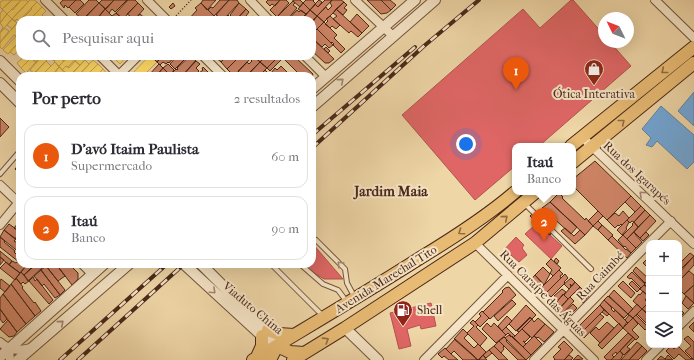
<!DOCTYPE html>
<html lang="pt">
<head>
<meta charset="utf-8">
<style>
  :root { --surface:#fff; --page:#f2f2f3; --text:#2b2b33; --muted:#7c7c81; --line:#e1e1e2; --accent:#ea580c }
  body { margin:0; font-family:"IM FELL French Canon",serif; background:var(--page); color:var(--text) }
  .controls { position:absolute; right:12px; bottom:12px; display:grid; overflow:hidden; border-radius:8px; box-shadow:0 4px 16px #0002 }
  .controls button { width:36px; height:36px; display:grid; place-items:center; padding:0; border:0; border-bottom:1px solid var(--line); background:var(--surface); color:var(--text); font:20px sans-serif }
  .compass { position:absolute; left:598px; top:12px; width:36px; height:36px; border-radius:50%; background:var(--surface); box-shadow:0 4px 16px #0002; rotate:313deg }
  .you { position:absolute; left:466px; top:144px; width:14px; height:14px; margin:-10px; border:3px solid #fff; border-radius:50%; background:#1a73e8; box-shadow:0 0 0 6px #1a73e833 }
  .badge { display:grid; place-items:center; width:26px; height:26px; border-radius:50%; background:var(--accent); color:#fff; font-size:13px; font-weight:700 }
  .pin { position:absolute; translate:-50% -33px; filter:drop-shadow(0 1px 2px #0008) }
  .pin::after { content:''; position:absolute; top:21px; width:14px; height:12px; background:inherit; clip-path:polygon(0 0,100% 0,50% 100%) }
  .popup { position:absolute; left:512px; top:143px; width:64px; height:52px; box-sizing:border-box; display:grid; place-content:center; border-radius:8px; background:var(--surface); filter:drop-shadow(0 1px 3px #0005); font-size:13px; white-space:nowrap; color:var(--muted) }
  .popup b { font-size:15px; color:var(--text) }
  .popup::after { content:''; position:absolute; left:50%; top:100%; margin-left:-8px; border:8px solid transparent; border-top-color:var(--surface) }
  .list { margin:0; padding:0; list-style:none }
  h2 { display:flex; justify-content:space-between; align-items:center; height:52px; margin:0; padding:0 16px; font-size:17px }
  h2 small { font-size:13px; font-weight:400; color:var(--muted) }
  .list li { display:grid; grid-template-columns:26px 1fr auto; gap:12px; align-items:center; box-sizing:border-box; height:64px; margin:0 8px 8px; padding:0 8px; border:1px solid var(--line); border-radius:12px }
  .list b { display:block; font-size:15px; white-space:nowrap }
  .list p { margin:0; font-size:13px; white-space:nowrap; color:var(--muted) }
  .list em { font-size:13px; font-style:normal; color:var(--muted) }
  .icon { flex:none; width:22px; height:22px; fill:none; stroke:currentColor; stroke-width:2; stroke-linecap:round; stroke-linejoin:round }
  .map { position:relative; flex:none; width:694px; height:360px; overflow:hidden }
  .search { position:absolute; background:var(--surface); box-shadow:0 4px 16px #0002; left:16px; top:16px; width:300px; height:44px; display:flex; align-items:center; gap:10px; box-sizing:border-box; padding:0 14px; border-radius:12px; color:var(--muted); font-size:15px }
  .panel { position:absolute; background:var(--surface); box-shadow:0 4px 16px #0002; left:16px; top:72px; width:300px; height:196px; border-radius:12px }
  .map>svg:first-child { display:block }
  .homes { fill:#ffd966; stroke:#c9a44f }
  .shops { fill:#e06666; stroke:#b3534f }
  .schools { fill:#6fa8dc; stroke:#6482a2 }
  .building { fill:#ce8465; stroke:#4a2819 }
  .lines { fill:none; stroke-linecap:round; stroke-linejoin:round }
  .service-casing { stroke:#73543c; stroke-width:6 }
  .minor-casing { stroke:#73543c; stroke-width:10 }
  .tertiary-casing { stroke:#73543c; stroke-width:12 }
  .primary-casing { stroke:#4a2819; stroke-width:14 }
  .path { stroke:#4a2819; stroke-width:1.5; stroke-dasharray:1 2; stroke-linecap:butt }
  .service { stroke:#f5e4c6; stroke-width:4 }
  .minor { stroke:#f5e4c6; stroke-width:8 }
  .tertiary { stroke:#f5e4c6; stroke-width:10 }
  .primary { stroke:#e8bb74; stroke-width:12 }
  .rail-casing { stroke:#4a2819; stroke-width:4 }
  .rail { stroke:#f5e4c6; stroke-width:2.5; stroke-dasharray:8; stroke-linecap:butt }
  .oneway { stroke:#916a42 }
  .oneway2 { stroke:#a08670 }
  .labels { text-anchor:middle; stroke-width:4; stroke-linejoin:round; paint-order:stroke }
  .poi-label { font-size:12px; fill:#4a2819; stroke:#f5e4c6 }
  .street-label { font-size:12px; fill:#4a2819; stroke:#f5e4c6 }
  .quarter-label { font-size:14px; font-weight:bold; fill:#4a2819; stroke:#f5e4c6 }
</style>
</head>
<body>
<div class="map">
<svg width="694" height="360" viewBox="0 0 694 360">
  <rect width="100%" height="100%" fill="#efd6a7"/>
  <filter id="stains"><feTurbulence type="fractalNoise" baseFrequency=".005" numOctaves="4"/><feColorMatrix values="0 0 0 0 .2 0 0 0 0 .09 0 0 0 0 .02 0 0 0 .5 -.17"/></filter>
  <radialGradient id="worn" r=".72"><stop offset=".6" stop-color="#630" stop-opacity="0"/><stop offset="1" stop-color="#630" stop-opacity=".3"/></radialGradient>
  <path class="homes" d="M4 0H12L2 9 0 7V2Z
    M12 0H21L7 14 2 9Z
    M21 0H26L28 2 12 19 7 14 12 9 13 10Z
    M30 0H34L37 2 19 21 17 19 15 21 12 19Z
    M37 2 42 7 29 20H20V26L17 23 24 16V17L32 9 31 8Z
    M42 7 46 11 42 15 43 16 39 20H29Z
    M3 10 7 14 0 23V14Z
    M7 14 12 19 0 33 3 27 0 23Z
    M12 19 17 23 12 29 7 25Z
    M17 23 20 26V31L16 36 14 35 2 49 0 47V43Z
    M4 28 9 31 0 42V33Z
    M20 32V41L8 54 3 50Z
    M18 43 20 45V49L14 55 10 52Z
    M25 56H33L21 68 17 63Z
    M33 56H40L36 62 31 58Z
    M42 56H51L34 73 30 70Z
    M51 56H59L54 61 50 57Z
    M59 56H69L64 61 58 57Z
    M69 56H78L68 67 66 66 62 70 59 66Z
    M81 56H88L80 65 75 61Z
    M114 56H122L125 58 120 64 113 57Z
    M149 56 157 62 143 76H132L131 75Z
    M58 57 64 61 59 66 54 61Z
    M31 58 36 62 26 73 21 68Z
    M85 60 89 64 78 76H70Z
    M93 60 98 64 86 76H78Z
    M46 61 51 66 41 76H32Z
    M75 61 80 65 69 76 62 70 66 66 69 68Z
    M55 62 59 67 51 76H41Z
    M98 64 103 69 96 76H86Z
    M59 67 65 72 60 76H53Z
    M103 69 107 74 105 76H96Z
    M65 72 69 76H60Z"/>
  <path class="shops" d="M571 0H573L604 35V42H610L631 66 539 146H515V166L475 200 402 115 523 9 540 28Z
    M537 223 562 246 551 259 525 234Z
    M516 237 524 245 522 248 527 255 519 262 511 255 508 258 502 252Z
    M312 243 343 279H324L314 273 303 264H312Z
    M431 303 436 326 421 329 420 325 407 329 411 346 399 349 390 313Z"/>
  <path class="schools" d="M694 92V126L678 111Z
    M661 106 694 135V162L687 169 657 141 652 147 646 145 651 138 642 129Z"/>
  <path class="building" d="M63 0H76L68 8 65 5 64 8 60 3Z
    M76 0H80L84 4 75 13 69 7Z
    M89 0H96L99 3 84 18 81 16 80 17 76 14Z
    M102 0H114L106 9 99 3Z
    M114 0H127L115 12 112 9 109 13 105 9Z
    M128 0H135L138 3 123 19 116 13Z
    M203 0H216L207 10 201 3Z
    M220 0H229L214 16 208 10 211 7 213 8Z
    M229 0H237L239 3 223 20H218L216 18 218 16 216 15Z
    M268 0H280L275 6 272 4 270 6 266 2Z
    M280 0H286L289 3 277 17 270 10Z
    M293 0H300L303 3 300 7 293 1Z
    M306 0H314L313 1 316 4 310 10 303 3Z
    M319 0 322 2 318 7 315 4Z
    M325 0H332L317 16 310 10 315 4 318 7Z
    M332 0H341L344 2 324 22 317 16 326 7 328 10 332 6 330 3Z
    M367 0H381L391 10 387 13 381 14Z
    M381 0H390L396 5 391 10Z
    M293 1 295 3 293 5 297 8 287 20H280L277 17Z
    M344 2 347 5 344 8 347 10 343 15 336 9Z
    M99 3 105 9 98 18 95 20H83Z
    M138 3 144 9 134 20H126L130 16 127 14Z
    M173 3 175 6 171 9 169 7Z
    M201 3 214 16 211 19 209 18 207 20H188L197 10 195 8Z
    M239 3 246 9 236 20H233L234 19 230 15Z
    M303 3 310 10 306 14 298 9Z
    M105 9 112 16 109 20H103L99 16Z
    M246 9 249 12 246 16 249 20H236Z
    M336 9 362 33 358 37 351 31 349 33 333 19 337 16 333 13Z
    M297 10 299 12 301 10 306 14 300 20H288Z
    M310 10 317 16 312 21V20H300H302Z
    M116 13 123 19 121 20H115L112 16Z
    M140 14 147 20H134Z
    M357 14 369 26 362 33 350 22Z
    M228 15 233 20H223Z
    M151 16 155 20H147Z
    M214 16 218 20H210Z
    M253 16 256 19 254 20H248Z
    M317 16 324 22 312 34V23Z
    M330 16 340 25 336 29 332 26 330 28 325 24 328 21 326 19Z
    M324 22 337 35 334 38 345 49 341 53 333 45 334 44 332 42 331 43 317 29Z
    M317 29 333 45 329 48 325 44 322 47 312 38V34Z
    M312 38 334 59 329 63H325L312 51Z
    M326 47 330 51 328 53 324 49Z
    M151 56H162L157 62Z
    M162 56H175L169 63 168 62 166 64 163 62 160 65 157 62Z
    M177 56H188L175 69 170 64Z
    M190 56 196 60 182 76H171L170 75 176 69 177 70 178 69 177 68Z
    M214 56H227L221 62Z
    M227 56H240L227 69 221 62Z
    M240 56H253L234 76 227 69Z
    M253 56 260 62 246 76H238L240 73 238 71 247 62 249 64 252 61 250 59Z
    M254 56H266L260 62Z
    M268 56H279L267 68 260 62 265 57 266 58Z
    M279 56 283 58 270 71 267 68Z
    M281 56H291L295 60 296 58 313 74 312 78V76H301Z
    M196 61 200 64 196 68 199 71 194 76H182Z
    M260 62 267 68 259 76H247Z
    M159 64 163 68 156 76H148Z
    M168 64 174 70 170 75 163 68Z
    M281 66 291 76H276L271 73 275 68 277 70Z
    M203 67 210 74 207 76H195L203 70 202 69Z
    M163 68 170 75 169 76H156Z
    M265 70 267 72 266 74 268 76H261L260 75Z
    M0 118 9 127 0 137Z
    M595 161 631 196 607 220 573 186V179Z
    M20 163V174L15 169Z
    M559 193 563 197 562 198 585 220 586 218 593 226 585 235 550 202Z
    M631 196 641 206 635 212 625 202Z
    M550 202 577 227 571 234 542 208Z
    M641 206 645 210 634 222 632 221 630 223 627 220Z
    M645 210 650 215 638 227 634 222Z
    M598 211 603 216 593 226 588 221Z
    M623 211 629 218 622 225 621 224 619 226 618 225 615 228 607 220 615 213 619 216Z
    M532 214 543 225 542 228 530 216Z
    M650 215 656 221 640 238 634 232Z
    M627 220 629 222 626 228 627 229 622 235 617 230Z
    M598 221 602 225 598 230 593 226Z
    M19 222 20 223V232L14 228Z
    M634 222 638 227 627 239 623 235 633 225 632 224Z
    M9 224 20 232 15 239 4 230Z
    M543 225 551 233 550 235 542 228Z
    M602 225 613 235 608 240 598 230Z
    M565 228 574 236 580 230 585 235 575 244 561 231Z
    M4 230 16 239 14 241 19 244 20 243V253L0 237Z
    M634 232 635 233V234L642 242 636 248 627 239Z
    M646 232 649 235 643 241 640 238Z
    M20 233V243L16 237Z
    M623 235 636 248 631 253 625 246 624 247 618 240Z
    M612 236 626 250V249L631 253 627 258 608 240Z
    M0 237 5 241 4 242 15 251 14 252 16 254 18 251 20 253 19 262 0 247Z
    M0 251 12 261 9 265 0 257Z
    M690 253 694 256 679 271V264Z
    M694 256V265L681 279 679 277V273Z
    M0 257 4 260 0 265Z
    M556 258 559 261 557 264 554 261Z
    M551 259 561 268 553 276 550 273 552 270 546 264Z
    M647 259 649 261V269L643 263Z
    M12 261 16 263 18 261 25 267 20 273 9 265Z
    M6 262 20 273 15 280 0 268Z
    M28 264H30L29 265 32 268 24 275 21 272Z
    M35 264H40L43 267 28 281 24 275Z
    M48 264H56L65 276 58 281 46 266Z
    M56 264H69L78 273V279L72 285Z
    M46 266 65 290 60 295 41 270Z
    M543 267 550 274 544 285 535 275Z
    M636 267 649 279 645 283 633 271Z
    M41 270 60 295 55 298 44 284 42 286 34 276Z
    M559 270 563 274 560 276 561 278 542 297 537 292Z
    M689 271 694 275V285L684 294 679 289V281Z
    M21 272 29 281 25 284 23 282 21 284 16 278Z
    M632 272 645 284 641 288 631 278 630 279 627 277Z
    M565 274 568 278 564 282 565 283 551 297 546 293Z
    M535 275 544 285 537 292 528 283Z
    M33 277 35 281 37 279 53 300 49 304 29 281Z
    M16 278 23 287 22 288 34 303 35 302 41 311 35 316 11 284Z
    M571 278 575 282 572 286 570 284 571 287 569 289 564 284Z
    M1 279 10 286 5 292 0 288V281Z
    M649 280V287L648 288 644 284Z
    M623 281 635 293 631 298 618 286Z
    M632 281 640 289 637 292 629 284Z
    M575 282 580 287 568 299 564 295Z
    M11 284 35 316 26 324 3 294Z
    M644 285 649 289V297L640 289Z
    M694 285V303L684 294Z
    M509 287 516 295 490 319 483 312 503 292 502 291 505 288Z
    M580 287 589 296 583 303 574 294Z
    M562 289 566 292 558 300 554 296Z
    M614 290 633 309 628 314 609 296Z
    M643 291 648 296 645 300 646 301 649 298V302L642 309 633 301 639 294 640 295Z
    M3 294 26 324 17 332 0 309V298Z
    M563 294 568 299 560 308 556 303Z
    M608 296 628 314 624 318 604 300Z
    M686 296 694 303 688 309 682 303Z
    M570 297 574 301 561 315 557 311Z
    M512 300 516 304 498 321 494 316Z
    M604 300 612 308 611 309 614 312 615 310 627 322 623 328 600 305Z
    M649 302V310L646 312 642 309Z
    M573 304 577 308 566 319 565 318 561 315Z
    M637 304 642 309 633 318 628 314Z
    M526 305 536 315 532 319 530 317 516 331 509 324Z
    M600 305 604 310 580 334 577 332V328Z
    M679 308 684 313 681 316 679 314Z
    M0 309 7 319 3 323 0 319Z
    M642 309 649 316V326L637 314Z
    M604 310 609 314 607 316 602 312Z
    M482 311 489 318 480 327 475 322 481 316 479 314Z
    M600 314 604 317 584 338 580 334Z
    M629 315 633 318 628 323 625 320Z
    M636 315 648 327 645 330 633 318Z
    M507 316 512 321 502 331 498 326Z
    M530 318 532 319 519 332 517 331Z
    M538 318 545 324 532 338 522 329 532 319 534 322Z
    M633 318 638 324 632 330 639 337 636 340 623 328Z
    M8 320 17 332 14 336 9 337 0 329Z
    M473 320 478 325 476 327 487 338 480 346 467 333 474 326 470 323Z
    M607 322 614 328 600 343 590 333 596 327 599 330Z
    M694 322V332L689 327Z
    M487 323 491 327 494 323 506 335 496 343 482 329Z
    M619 323 623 328 602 349 598 345Z
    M545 324 554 332 544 342 538 337 537 338 534 336Z
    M506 327 515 336 513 338 508 333 506 335 502 331Z
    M463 329 468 334 464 338 474 348 478 344 486 352 478 360 454 339Z
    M522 329 530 337 525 342 523 341 526 344 523 347 513 338Z
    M628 333 633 337 617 354 616 352 612 355 614 357 611 360H607L604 357Z
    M509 335 511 337 512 336 531 355 526 360 505 338Z
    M534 336 542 344 531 355 523 347Z
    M688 336 694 342V360L685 351 691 346 684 339Z
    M504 337 507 340 506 341 526 360H518L499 341Z
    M633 337 635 339 627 347 630 349 624 355 620 351Z
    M455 339 474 356 477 360H463L454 351 451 354 446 349Z
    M499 341 504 346 503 347 504 349 501 353 494 346Z
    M564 341 573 350 564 360H554L555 359 553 357 561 349 558 347Z
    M637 342 642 346 629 360H621Z
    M677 345 691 359 692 358 694 360H686L679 354 674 359 666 351 671 346 674 349Z
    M494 346 508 360H499L489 350Z
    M642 346 647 351 638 360H629Z
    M445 348 451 354 458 360H449L444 356 442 358 438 354Z
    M489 350 492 353 486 358 483 355Z
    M620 351 623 355 620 360H611Z
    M483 355 486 359 487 360H479Z
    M569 355 573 358 571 360H564Z
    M578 355 583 359 573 360Z
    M668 355 673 360 665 359Z
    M661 356 665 359 666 360H657Z"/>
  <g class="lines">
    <g class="service-casing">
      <path id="service" d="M0 174 20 151
        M524 203 591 269
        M312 238 316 240 345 269 347 283 354 296
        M271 264 323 316
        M300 264 323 284 338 290 347 302"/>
    </g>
    <g class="minor-casing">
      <path id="minor" d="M45 0 65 20
        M147 0 167 20
        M250 0 269 20
        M355 0 393 36
        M655 0 694 38
        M100 56 120 76
        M203 56 223 76
        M305 56 326 77
        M119 75 138 56
        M582 137 694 244
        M0 185 20 204
        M0 225 19 202
        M475 243 594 360
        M649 243 671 221
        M82 264 92 274
        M679 326 694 311
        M0 342C10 351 19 351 31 348
        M9 349 10 360
        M424 360 508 275
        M534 360 649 243
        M646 360 661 345"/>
    </g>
    <g class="tertiary-casing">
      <path id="tertiary" d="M0 61 20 81
        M0 83 20 103
        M312 89 415 0
        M312 107 435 0
        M184 264 259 333 277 346
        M201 264 272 335
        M345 328 378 360
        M0 357 104 264
        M18 360 129 264"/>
    </g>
    <g class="primary-casing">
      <path id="primary" d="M571 146 694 47
        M573 162 694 63
        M268 330 279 334 294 335
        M257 357 262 346V336
        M253 360C309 326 365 293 420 258 453 238 486 217 515 192
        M270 360 277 346 290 352 304 353
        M293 360 345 328 475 243 536 192"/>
    </g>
    <path class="path" d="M174 18 191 0"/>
    <use href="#service" class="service"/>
    <use href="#minor" class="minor"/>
    <use href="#tertiary" class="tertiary"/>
    <use href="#primary" class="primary"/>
    <g class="rail-casing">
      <path id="rail" d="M312 135 415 47
        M312 148 424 46 479 0
        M60 360 167 264
        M78 360 184 264"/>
    </g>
    <use href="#rail" class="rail"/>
  </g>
  <defs><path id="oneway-chevron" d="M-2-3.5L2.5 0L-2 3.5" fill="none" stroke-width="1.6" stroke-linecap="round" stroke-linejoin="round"/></defs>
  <g class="oneway">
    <use href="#oneway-chevron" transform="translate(664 71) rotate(141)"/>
    <use href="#oneway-chevron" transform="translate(622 122) rotate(-39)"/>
    <use href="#oneway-chevron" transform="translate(505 218) rotate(-40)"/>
    <use href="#oneway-chevron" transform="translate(461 232) rotate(145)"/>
    <use href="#oneway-chevron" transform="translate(326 340) rotate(-32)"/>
  </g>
  <g class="oneway2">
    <use href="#oneway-chevron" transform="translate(341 81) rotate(-41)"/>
    <use href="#oneway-chevron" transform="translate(642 194) rotate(-137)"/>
    <use href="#oneway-chevron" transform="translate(340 264) rotate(-134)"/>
    <use href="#oneway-chevron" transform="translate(213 291) rotate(43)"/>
    <use href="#oneway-chevron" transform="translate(61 323) rotate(-41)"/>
  </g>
  <defs>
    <g id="shop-pin" transform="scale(1)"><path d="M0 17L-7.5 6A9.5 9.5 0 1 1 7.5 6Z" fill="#8f2418" stroke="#f5e4c6"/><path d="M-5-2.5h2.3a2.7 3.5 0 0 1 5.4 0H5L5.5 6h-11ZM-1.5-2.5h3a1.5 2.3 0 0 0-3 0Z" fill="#fff"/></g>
    <g id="fuel-pin" transform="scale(1)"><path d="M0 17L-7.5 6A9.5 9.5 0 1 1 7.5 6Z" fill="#8f2418" stroke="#f5e4c6"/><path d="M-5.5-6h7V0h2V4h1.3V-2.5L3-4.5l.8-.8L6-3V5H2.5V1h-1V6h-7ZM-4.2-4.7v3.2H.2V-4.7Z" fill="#fff"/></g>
  </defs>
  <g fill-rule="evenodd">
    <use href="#shop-pin" x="594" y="69"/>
    <use href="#fuel-pin" x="403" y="310"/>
  </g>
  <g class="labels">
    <g class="poi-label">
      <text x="594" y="98">Ótica Interativa</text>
      <text x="417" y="314" text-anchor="start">Shell</text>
    </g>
    <g class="street-label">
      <text transform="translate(637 173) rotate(43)" y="4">Rua dos Igarapés</text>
      <text transform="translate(600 276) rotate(-46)" y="4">Rua Caimbé</text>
      <text transform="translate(386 279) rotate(-32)" y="4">Avenida Marechal Tito</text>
      <text transform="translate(543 293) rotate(45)" y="4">Rua Caraípe das Águas</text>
      <text transform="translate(253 308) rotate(40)" y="4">Viaduto China</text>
    </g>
    <g class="quarter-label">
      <text x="391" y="196">Jardim Maia</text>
    </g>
  </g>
  <rect width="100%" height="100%" filter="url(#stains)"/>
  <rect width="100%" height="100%" fill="url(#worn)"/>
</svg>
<div class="controls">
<button>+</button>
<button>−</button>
<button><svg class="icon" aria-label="layers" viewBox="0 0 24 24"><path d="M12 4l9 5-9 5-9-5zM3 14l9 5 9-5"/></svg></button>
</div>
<svg class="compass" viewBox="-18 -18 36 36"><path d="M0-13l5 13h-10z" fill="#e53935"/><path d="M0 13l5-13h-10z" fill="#7c7c81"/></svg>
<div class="you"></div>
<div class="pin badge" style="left:516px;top:90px">1</div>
<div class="pin badge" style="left:544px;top:241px">2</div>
<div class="popup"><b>Itaú</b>Banco</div>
<div class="search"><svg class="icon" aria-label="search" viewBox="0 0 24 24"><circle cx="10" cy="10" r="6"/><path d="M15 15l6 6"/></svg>Pesquisar aqui</div>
<section class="panel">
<h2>Por perto<small>2 resultados</small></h2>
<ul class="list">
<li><span class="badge">1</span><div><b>D’avó Itaim Paulista</b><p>Supermercado</p></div><em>60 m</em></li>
<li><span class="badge">2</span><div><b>Itaú</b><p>Banco</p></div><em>90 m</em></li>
</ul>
</section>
</div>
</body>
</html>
